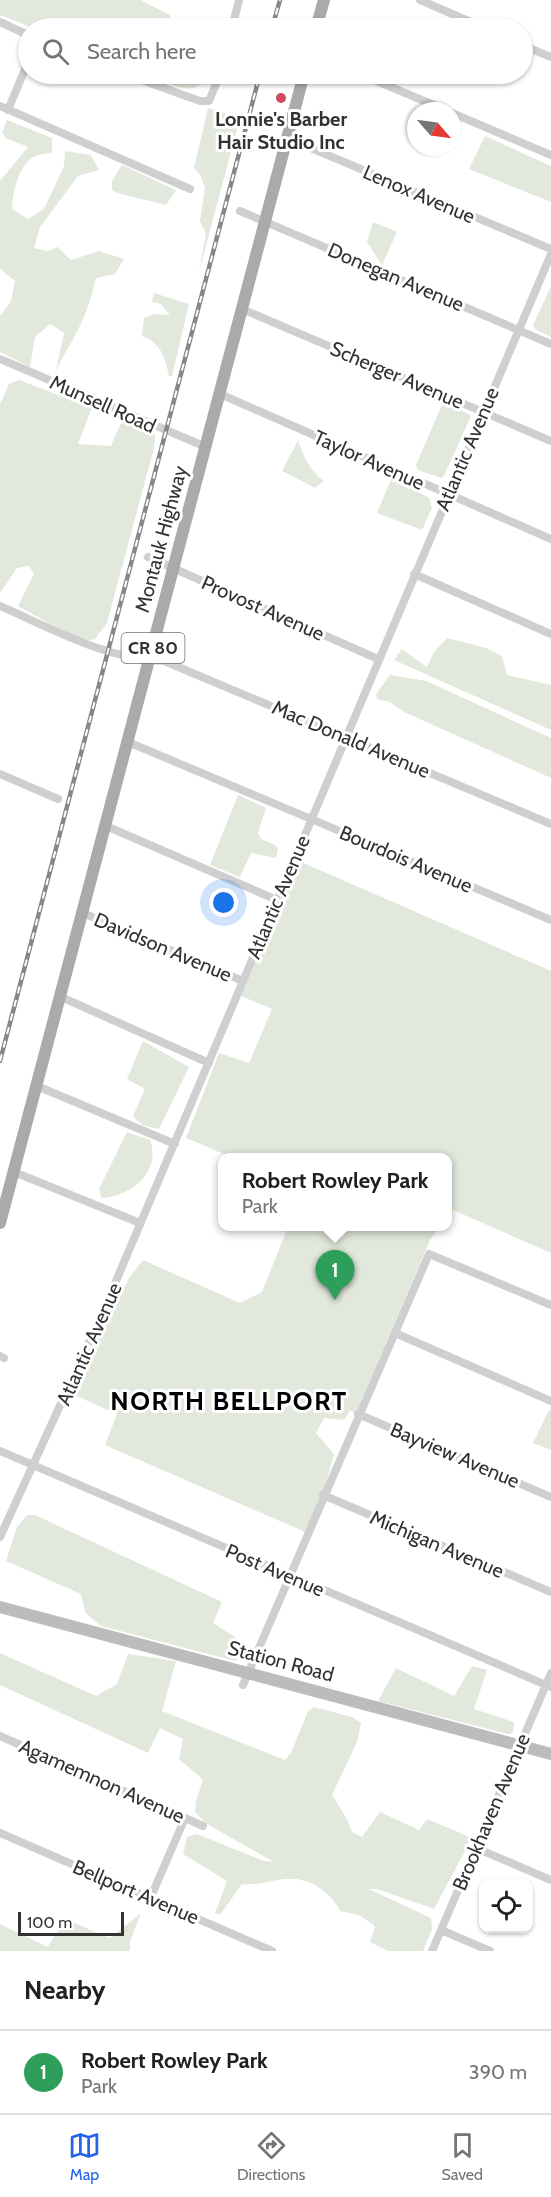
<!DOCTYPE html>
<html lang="en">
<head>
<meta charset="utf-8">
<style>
  :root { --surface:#fff; --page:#f2f2f2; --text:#202124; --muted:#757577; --line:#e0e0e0; --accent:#2563eb }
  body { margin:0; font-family:Cabin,sans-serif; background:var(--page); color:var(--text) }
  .controls { position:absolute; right:18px; bottom:18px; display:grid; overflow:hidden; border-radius:12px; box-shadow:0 2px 4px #0004 }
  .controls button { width:54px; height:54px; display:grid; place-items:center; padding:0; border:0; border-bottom:2px solid var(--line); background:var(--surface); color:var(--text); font:30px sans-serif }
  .compass { position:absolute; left:407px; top:102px; width:54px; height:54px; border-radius:50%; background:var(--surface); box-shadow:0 2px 4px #0004; rotate:118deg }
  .scale { position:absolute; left:18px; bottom:15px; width:106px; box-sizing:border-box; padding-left:6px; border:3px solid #323232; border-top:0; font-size:16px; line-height:21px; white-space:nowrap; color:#323232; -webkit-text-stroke:4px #fff; paint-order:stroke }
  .you { position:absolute; left:224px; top:903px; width:21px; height:21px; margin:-15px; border:4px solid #fff; border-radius:50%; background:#1a73e8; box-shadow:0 0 0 9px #1a73e833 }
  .badge { display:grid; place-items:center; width:39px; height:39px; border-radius:50%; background:var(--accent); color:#fff; font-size:20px; font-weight:700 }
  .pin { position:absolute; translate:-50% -50px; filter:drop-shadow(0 2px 3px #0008) }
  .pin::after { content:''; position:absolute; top:32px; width:21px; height:18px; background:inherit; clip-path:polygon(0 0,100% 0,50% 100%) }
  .popup { position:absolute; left:218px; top:1153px; width:234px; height:78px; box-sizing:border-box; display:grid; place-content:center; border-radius:12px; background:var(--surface); filter:drop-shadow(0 2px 4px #0005); font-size:20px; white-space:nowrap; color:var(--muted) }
  .popup b { font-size:22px; color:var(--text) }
  .popup::after { content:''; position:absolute; left:50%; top:100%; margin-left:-12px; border:12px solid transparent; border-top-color:var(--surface) }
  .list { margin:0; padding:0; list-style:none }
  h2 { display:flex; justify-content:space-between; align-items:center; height:78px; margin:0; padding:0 24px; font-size:26px }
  h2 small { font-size:20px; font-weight:400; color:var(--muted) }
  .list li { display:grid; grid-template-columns:39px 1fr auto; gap:18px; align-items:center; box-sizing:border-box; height:84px; padding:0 24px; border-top:2px solid var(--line) }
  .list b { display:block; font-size:22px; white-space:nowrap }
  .list p { margin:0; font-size:20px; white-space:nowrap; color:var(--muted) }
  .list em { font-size:20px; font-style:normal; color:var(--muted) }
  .icon { flex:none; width:33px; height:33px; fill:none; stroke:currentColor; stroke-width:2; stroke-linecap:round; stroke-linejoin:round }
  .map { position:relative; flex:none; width:551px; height:1951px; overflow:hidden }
  .search { position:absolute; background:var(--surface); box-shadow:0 2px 4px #0004; left:18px; right:18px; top:18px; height:66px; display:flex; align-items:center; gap:15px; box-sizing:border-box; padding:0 21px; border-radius:33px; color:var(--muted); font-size:22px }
  .sheet { height:162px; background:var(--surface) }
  nav { display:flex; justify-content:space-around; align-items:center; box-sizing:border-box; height:84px; border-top:2px solid var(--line); background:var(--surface); font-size:16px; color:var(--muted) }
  nav a { display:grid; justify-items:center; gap:3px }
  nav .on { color:var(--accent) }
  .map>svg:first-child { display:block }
  .green { fill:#e3e8dc }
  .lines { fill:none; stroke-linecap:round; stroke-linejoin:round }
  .street { stroke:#cfcfcf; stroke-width:8 }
  .secondary { stroke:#bcbcbc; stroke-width:12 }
  .primary { stroke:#aaa; stroke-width:12 }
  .rail-casing { stroke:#878787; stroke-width:4.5 }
  .rail { stroke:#fff; stroke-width:2; stroke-dasharray:7; stroke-linecap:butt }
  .poi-dot { fill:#d44962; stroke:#fff; stroke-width:2 }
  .labels { text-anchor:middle; stroke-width:6; stroke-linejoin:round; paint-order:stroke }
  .shield { fill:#fff; stroke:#707070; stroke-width:1.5 }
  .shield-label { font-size:18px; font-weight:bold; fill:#323232 }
  .poi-label { font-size:20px; font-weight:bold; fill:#323232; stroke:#fff }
  .street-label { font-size:20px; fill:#323232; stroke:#fff }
  .district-label { font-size:26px; font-weight:bold; letter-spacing:1.5px; fill:#000; stroke:#fff }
</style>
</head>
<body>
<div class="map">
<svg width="551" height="1951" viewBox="0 0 551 1951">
  <rect width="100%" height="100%" fill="#fff"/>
  <path class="green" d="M0 0H141L170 15 172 25 181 28H33L0 15Z
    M147 74H209C196 102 168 82 147 74Z
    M208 108 240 118 199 272 206 234 200 221 205 188 200 174 194 168Z
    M7 120 52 138V152C47 154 38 154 33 157 18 167 13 192 12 209L28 219 44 209 64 166 65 151 91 155 99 170 78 176 40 227 34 248 48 251 58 247 71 260 99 251 124 259 115 274 96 278C87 320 75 334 56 370L64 333 50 324 35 337 30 367 0 352V316L11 301 15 281 0 269V181L28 147 6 138 2 133Z
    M485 136 551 166V202L469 169Z
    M122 165 176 190 166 205 117 193 112 190V181Z
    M373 222 397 232 382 265 367 242Z
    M551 286V337L536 330 533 325Z
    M154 293 189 304 172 376H169C165 357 161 343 142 336L144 318 154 314 170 315 161 304 152 302Z
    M19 380 92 408 78 444 111 446 122 420 155 434 154 448 107 623 95 639 83 642 18 606 34 574 29 566 17 568 0 593V404L9 384Z
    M444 400 471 416 444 476 441 478 418 470 416 465Z
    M298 440C304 457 309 470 324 481L315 488 282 471Z
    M392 477 429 498 432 508 422 530 377 513Z
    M447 638 486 648 502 656 507 675 551 685V730L394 660 402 649 427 667 434 652Z
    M390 675 426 681 551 738V778L404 712 390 702 377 699 376 694Z
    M238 795 266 808 258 833 261 839 275 845 278 849 276 858 251 853 240 877 210 865Z
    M299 861 551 971V1253L453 1210 448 1217V1158L231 1157 186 1138 219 1053 249 1063 272 1009 241 996Z
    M143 1041 189 1067 159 1129 142 1125 133 1116 145 1089 127 1079Z
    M127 1132 150 1140C162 1172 130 1197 101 1198L99 1189Z
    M288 1227H440L431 1238 356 1413 350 1411 344 1420 324 1418 316 1433 334 1454 312 1535 105 1445 117 1414 72 1394 129 1278 143 1260 240 1303 262 1292Z
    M549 1410H551V1450L533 1443Z
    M27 1515H35L222 1602 213 1623 249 1646 235 1661 101 1626 85 1612 81 1594 6 1561 17 1527Z
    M0 1653 96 1696 117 1684 128 1654 176 1661 162 1711 285 1760 291 1753 308 1711 314 1707 352 1717 361 1723 357 1742 332 1795 347 1819 352 1832 362 1837 380 1812 419 1830 427 1819 472 1838 434 1909 377 1889H369L431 1918 432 1929 423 1951H388L370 1942 375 1926 359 1915 340 1911C333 1895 313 1880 295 1879 278 1877 260 1886 242 1884L220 1915 215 1913 227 1881 183 1854 187 1837 197 1834 264 1861 274 1862 207 1824 195 1812 196 1801 203 1780 179 1759 183 1739 160 1728 148 1753 0 1685Z
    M472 1666 487 1670 474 1709 514 1722 513 1733 508 1734 378 1701 396 1668 454 1696Z
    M141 1913 130 1942V1951H0V1924L48 1947 65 1919 110 1938Z"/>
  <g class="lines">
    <path class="street" d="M420 0 485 28
      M0 22 28 35
      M232 28 239 0
      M522 45 551 57
      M125 74 200 101H209L220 74
      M360 74 448 111
      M0 106 190 189
      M8 110 28 62
      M452 113 551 155
      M287 138 551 249
      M240 211 551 344
      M242 309 551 441
      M0 359 206 447
      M220 394 551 539
      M148 557 378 659
      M414 574 551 634
      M0 606C53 629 105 659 164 661L551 824
      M128 742 551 920
      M0 774 58 799
      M106 826 277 900
      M83 913 243 981
      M61 997 209 1063
      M37 1086 175 1144
      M14 1172 140 1223
      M395 1333 551 1401
      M0 1356 4 1358
      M358 1414 551 1497
      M0 1451 551 1687
      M323 1495 551 1592
      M0 1537 105 1307 551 254
      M243 1685 429 1254 551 1305
      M0 1736 203 1826
      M0 1833 272 1951
      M476 1848 551 1880
      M150 1899 185 1818
      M441 1930 490 1951
      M432 1951 551 1673"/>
    <path class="secondary" d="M0 1607 551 1754"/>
    <path class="primary" d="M316 28 324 0
      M0 1223 304 74"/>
    <g class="rail-casing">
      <path id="rail" d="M272 28 280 0
        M0 1061 260 74"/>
    </g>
    <use href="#rail" class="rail"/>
  </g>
  <circle class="poi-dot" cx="281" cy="98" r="6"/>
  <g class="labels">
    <rect class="shield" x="121.5" y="633" width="63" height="30" rx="4.5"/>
    <g class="shield-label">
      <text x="153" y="654">CR 80</text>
    </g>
    <g class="poi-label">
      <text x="281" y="126">Lonnie's Barber<tspan x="281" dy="23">Hair Studio Inc</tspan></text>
    </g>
    <g class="street-label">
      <text transform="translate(419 194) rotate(23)" y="7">Lenox Avenue</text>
      <text transform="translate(396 277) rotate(23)" y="7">Donegan Avenue</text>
      <text transform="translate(397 375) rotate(23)" y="7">Scherger Avenue</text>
      <text transform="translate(103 404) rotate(24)" y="7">Munsell Road</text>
      <text transform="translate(467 449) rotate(-67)" y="7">Atlantic Avenue</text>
      <text transform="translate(369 460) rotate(24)" y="7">Taylor Avenue</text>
      <text transform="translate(161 539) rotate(-75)" y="7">Montauk Highway</text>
      <text transform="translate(263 608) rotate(24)" y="7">Provost Avenue</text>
      <text transform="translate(351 739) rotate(23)" y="7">Mac Donald Avenue</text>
      <text transform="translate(406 859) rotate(23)" y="7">Bourdois Avenue</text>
      <text transform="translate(278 897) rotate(-67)" y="7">Atlantic Avenue</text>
      <text transform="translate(163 947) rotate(23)" y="7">Davidson Avenue</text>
      <text transform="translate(89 1344) rotate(-66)" y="7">Atlantic Avenue</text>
      <text transform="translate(455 1455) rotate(23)" y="7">Bayview Avenue</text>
      <text transform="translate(437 1544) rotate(23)" y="7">Michigan Avenue</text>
      <text transform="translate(275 1570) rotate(23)" y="7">Post Avenue</text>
      <text transform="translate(281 1661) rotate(15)" y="7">Station Road</text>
      <text transform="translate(102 1781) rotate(24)" y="7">Agamemnon Avenue</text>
      <text transform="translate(491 1812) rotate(-67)" y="7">Brookhaven Avenue</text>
      <text transform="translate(136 1892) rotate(23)" y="7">Bellport Avenue</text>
    </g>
    <g class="district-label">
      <text x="229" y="1410">NORTH BELLPORT</text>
    </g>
  </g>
</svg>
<div class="controls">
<button><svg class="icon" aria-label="locate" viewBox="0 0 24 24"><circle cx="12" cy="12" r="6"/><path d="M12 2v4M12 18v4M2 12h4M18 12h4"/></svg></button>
</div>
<svg class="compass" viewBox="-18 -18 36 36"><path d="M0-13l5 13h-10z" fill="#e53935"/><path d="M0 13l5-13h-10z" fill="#757577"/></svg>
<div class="scale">100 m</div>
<div class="you"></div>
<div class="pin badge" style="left:335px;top:1300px;background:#2e9e5b">1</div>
<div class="popup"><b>Robert Rowley Park</b>Park</div>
<div class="search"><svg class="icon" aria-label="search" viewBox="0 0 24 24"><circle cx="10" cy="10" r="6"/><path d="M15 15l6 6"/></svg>Search here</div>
</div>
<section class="sheet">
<h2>Nearby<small></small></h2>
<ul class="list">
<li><span class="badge" style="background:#2e9e5b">1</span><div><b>Robert Rowley Park</b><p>Park</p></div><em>390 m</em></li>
</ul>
</section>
<nav>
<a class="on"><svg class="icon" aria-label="map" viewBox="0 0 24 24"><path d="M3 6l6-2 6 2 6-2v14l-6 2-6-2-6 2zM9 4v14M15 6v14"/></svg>Map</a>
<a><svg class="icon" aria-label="directions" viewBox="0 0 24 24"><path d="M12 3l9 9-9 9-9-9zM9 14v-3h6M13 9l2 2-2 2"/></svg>Directions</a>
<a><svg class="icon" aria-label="saved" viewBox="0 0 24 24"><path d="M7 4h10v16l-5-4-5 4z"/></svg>Saved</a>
</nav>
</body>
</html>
